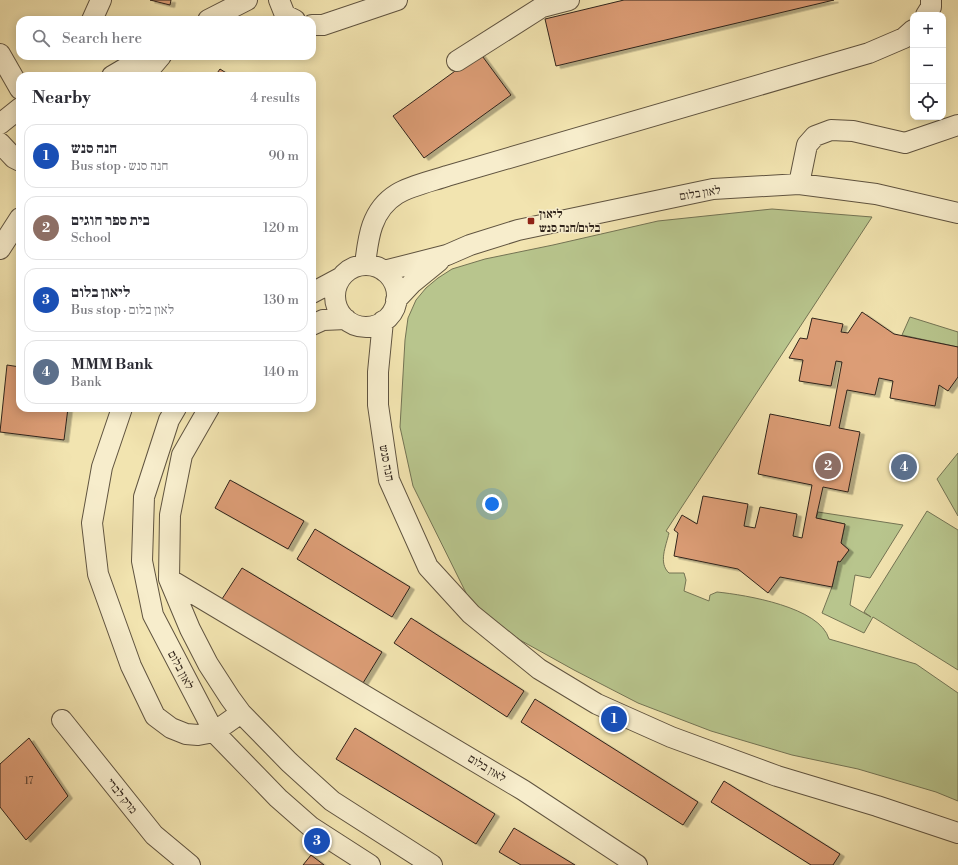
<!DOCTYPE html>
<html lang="en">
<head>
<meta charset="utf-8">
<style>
  :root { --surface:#fff; --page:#f7f7f7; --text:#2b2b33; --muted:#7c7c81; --line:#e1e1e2; --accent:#111827 }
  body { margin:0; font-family:"Libre Bodoni","Frank Ruhl Libre",serif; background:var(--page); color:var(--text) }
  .controls { position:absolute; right:12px; top:12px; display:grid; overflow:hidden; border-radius:8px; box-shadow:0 2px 10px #0003 }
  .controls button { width:36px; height:36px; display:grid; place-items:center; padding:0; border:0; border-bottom:1px solid var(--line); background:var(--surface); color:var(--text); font:20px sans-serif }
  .you { position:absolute; left:492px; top:504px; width:14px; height:14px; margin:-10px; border:3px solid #fff; border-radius:50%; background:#1a73e8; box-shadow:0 0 0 6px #1a73e833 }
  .badge { display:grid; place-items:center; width:26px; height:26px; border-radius:50%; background:var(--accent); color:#fff; font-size:13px; font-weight:700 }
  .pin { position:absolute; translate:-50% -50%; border:2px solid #fff; box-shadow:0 1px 4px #0006 }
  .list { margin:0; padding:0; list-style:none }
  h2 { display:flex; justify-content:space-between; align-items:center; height:52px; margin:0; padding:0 16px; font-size:17px }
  h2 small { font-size:13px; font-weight:400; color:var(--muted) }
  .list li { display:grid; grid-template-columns:26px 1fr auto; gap:12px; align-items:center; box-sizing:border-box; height:64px; margin:0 8px 8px; padding:0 8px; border:1px solid var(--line); border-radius:12px }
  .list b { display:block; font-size:15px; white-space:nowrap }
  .list p { margin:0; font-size:13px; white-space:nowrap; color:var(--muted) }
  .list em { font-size:13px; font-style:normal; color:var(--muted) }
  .icon { flex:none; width:22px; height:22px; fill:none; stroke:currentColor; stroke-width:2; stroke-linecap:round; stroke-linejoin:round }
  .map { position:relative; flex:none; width:958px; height:865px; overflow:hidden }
  .search { position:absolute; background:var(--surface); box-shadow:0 2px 10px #0003; left:16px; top:16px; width:300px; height:44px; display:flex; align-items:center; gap:10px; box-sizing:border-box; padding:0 14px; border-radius:12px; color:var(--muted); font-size:15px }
  .panel { position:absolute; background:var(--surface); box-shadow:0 2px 10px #0003; left:16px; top:72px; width:300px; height:340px; border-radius:12px }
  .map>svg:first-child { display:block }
  .green { fill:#b8c58d; stroke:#747454 }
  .building { fill:#dc9d76; stroke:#30241b; filter:url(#shadow) }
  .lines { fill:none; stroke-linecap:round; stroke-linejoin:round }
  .minor-casing { stroke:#605440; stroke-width:22 }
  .minor { stroke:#f7edcc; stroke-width:20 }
  .poi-dot { fill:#8f2418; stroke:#f7edcc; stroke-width:1.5 }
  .labels { text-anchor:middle; stroke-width:3; stroke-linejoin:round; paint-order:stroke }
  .number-label { font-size:10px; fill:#5b4232 }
  .street-label { font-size:12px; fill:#30241b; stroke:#f7edcc }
  .poi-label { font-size:12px; font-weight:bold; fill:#30241b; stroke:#f7edcc; text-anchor:start }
</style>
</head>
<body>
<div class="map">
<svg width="958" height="865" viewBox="0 0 958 865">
  <defs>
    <filter id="shadow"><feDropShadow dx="4.5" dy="2.5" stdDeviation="0" flood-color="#0004"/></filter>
  </defs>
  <rect width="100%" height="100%" fill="#f2e4b0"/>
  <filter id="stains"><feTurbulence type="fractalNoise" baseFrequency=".005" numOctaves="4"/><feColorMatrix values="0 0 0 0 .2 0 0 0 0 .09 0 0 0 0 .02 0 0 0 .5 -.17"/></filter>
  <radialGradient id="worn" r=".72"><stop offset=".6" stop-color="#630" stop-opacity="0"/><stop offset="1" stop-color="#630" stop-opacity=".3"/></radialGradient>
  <path class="green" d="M772 209 872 217 666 531 669 533C666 546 658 563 669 573H684L686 580 684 591 709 601 710 595 717 592C746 595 820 607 829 639L916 664 958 693V801L936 792 858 769 792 755 711 731 638 703 574 670 520 640 473 607 413 486 400 427 405 340 408 318 416 300 426 288 438 278 452 269 485 259 553 245 658 221Z
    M910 317 958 332V347L902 335Z
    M958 453V516L937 479Z
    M927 511 958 530V670L873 617 864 633 822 613 832 587 838 561 840 562 849 550 841 543 845 524 816 518 818 512 903 525 870 578 855 575 850 605 871 617 864 612Z"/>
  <path class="building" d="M150 0H171L170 5Z
    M624 0H834L556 66 545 19Z
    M480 53 511 95 424 158 393 116Z
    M220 69 231 76H215Z
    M862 312 894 334 958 347V377L948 391 939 385 935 406 890 398 893 381 879 378 875 395 847 390 839 428 860 432 848 492 823 487 816 518 845 524 841 543 849 550 840 562 838 561 832 587 780 577 768 593 738 569 674 556 678 533 674 530 682 515 697 524 703 496 748 504 744 526 755 528 760 507 797 514 793 536 802 538 812 485 758 474 770 414 830 426 842 362 836 361 831 386 799 381 803 360 789 358 800 338 807 339 812 318 843 324 841 332 848 333Z
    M7 365 20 367V408H68L64 440 0 432Z
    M230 480 304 521 288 549 215 508Z
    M315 529 410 587 392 617 297 559Z
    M242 568 382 652 363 683 222 599Z
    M411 618 524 691 507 717 394 643Z
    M535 699 698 802 683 825 521 722Z
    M355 728 495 814 476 844 336 759Z
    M29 738 68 796 26 840 0 807V764Z
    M724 781 840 854 833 865H811L711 802Z
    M514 828 575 865H521L499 852Z
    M311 855 324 865H303Z"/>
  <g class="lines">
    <g class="minor-casing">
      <path id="minor" d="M279 0 285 15 295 20
        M926 15 931 7V0
        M92 20 101 0
        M208 20 247 0
        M312 25H323L397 0
        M0 54 20 89
        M457 61 542 7 569 0
        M112 76 146 56
        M144 76 161 56
        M0 124 20 108
        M0 143 14 158 20 161
        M799 184 807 145 815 136 831 130 853 131 905 143 958 125
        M0 249 20 218
        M365 265C368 238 371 210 397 194 410 186 432 181 447 176L869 53 904 38 913 30
        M335 296a31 31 0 1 1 62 0a31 31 0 1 1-62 0Z
        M384 271 447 255 470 245 518 230 713 189 799 184 876 194 958 213
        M312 293 340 278
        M396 300 412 283 439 261
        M383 321 378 372V405L389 480 428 567 471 614 539 669 597 704 671 737 777 776 877 806 958 833
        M312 325 323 320 346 319
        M122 408 102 467 92 523 98 574 131 666 155 716 171 728 186 734 198 735 214 732 241 713
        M176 408 169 420 144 497 142 561 153 615 214 732 278 798 311 827 370 865
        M209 408 182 455 170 515 169 579 190 629 208 664 230 698 241 713 289 762 332 801 432 865
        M169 579 523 790 637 865
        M62 720 154 835 190 865"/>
    </g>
    <use href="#minor" class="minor"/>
  </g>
  <rect class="poi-dot" x="527" y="217" width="8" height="8" rx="2"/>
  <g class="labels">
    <g class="number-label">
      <text x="29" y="784">17</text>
    </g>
    <g class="street-label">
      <text transform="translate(700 193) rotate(-9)" y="4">לאון בלום</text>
      <text transform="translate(387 463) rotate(79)" y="4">חנה סנש</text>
      <text transform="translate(181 670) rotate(62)" y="4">לאון בלום</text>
      <text transform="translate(487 768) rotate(31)" y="4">לאון בלום</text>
      <text transform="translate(122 796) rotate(51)" y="4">מרק לברי</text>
    </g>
    <g class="poi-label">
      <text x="539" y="218">ליאון<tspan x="539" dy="14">בלום/חנה סנש</tspan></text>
    </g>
  </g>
  <rect width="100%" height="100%" filter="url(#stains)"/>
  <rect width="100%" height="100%" fill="url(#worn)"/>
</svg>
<div class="controls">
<button>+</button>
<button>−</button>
<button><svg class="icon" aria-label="locate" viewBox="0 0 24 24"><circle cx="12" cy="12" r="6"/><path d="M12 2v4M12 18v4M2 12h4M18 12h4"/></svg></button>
</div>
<div class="you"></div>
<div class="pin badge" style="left:614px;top:719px;background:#1a4fb4">1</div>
<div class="pin badge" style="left:828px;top:466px;background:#8d6e63">2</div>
<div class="pin badge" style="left:317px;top:841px;background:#1a4fb4">3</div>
<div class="pin badge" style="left:904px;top:467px;background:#5c6f8a">4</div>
<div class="search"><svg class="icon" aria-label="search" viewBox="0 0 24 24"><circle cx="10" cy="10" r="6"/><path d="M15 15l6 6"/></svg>Search here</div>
<section class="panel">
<h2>Nearby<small>4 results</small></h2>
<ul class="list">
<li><span class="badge" style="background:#1a4fb4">1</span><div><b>חנה סנש</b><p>Bus stop · חנה סנש</p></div><em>90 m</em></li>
<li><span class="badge" style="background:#8d6e63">2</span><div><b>בית ספר חוגים</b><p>School</p></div><em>120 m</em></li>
<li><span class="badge" style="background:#1a4fb4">3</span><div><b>ליאון בלום</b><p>Bus stop · לאון בלום</p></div><em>130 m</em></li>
<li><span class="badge" style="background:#5c6f8a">4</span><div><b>MMM Bank</b><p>Bank</p></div><em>140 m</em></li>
</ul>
</section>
</div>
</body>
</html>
